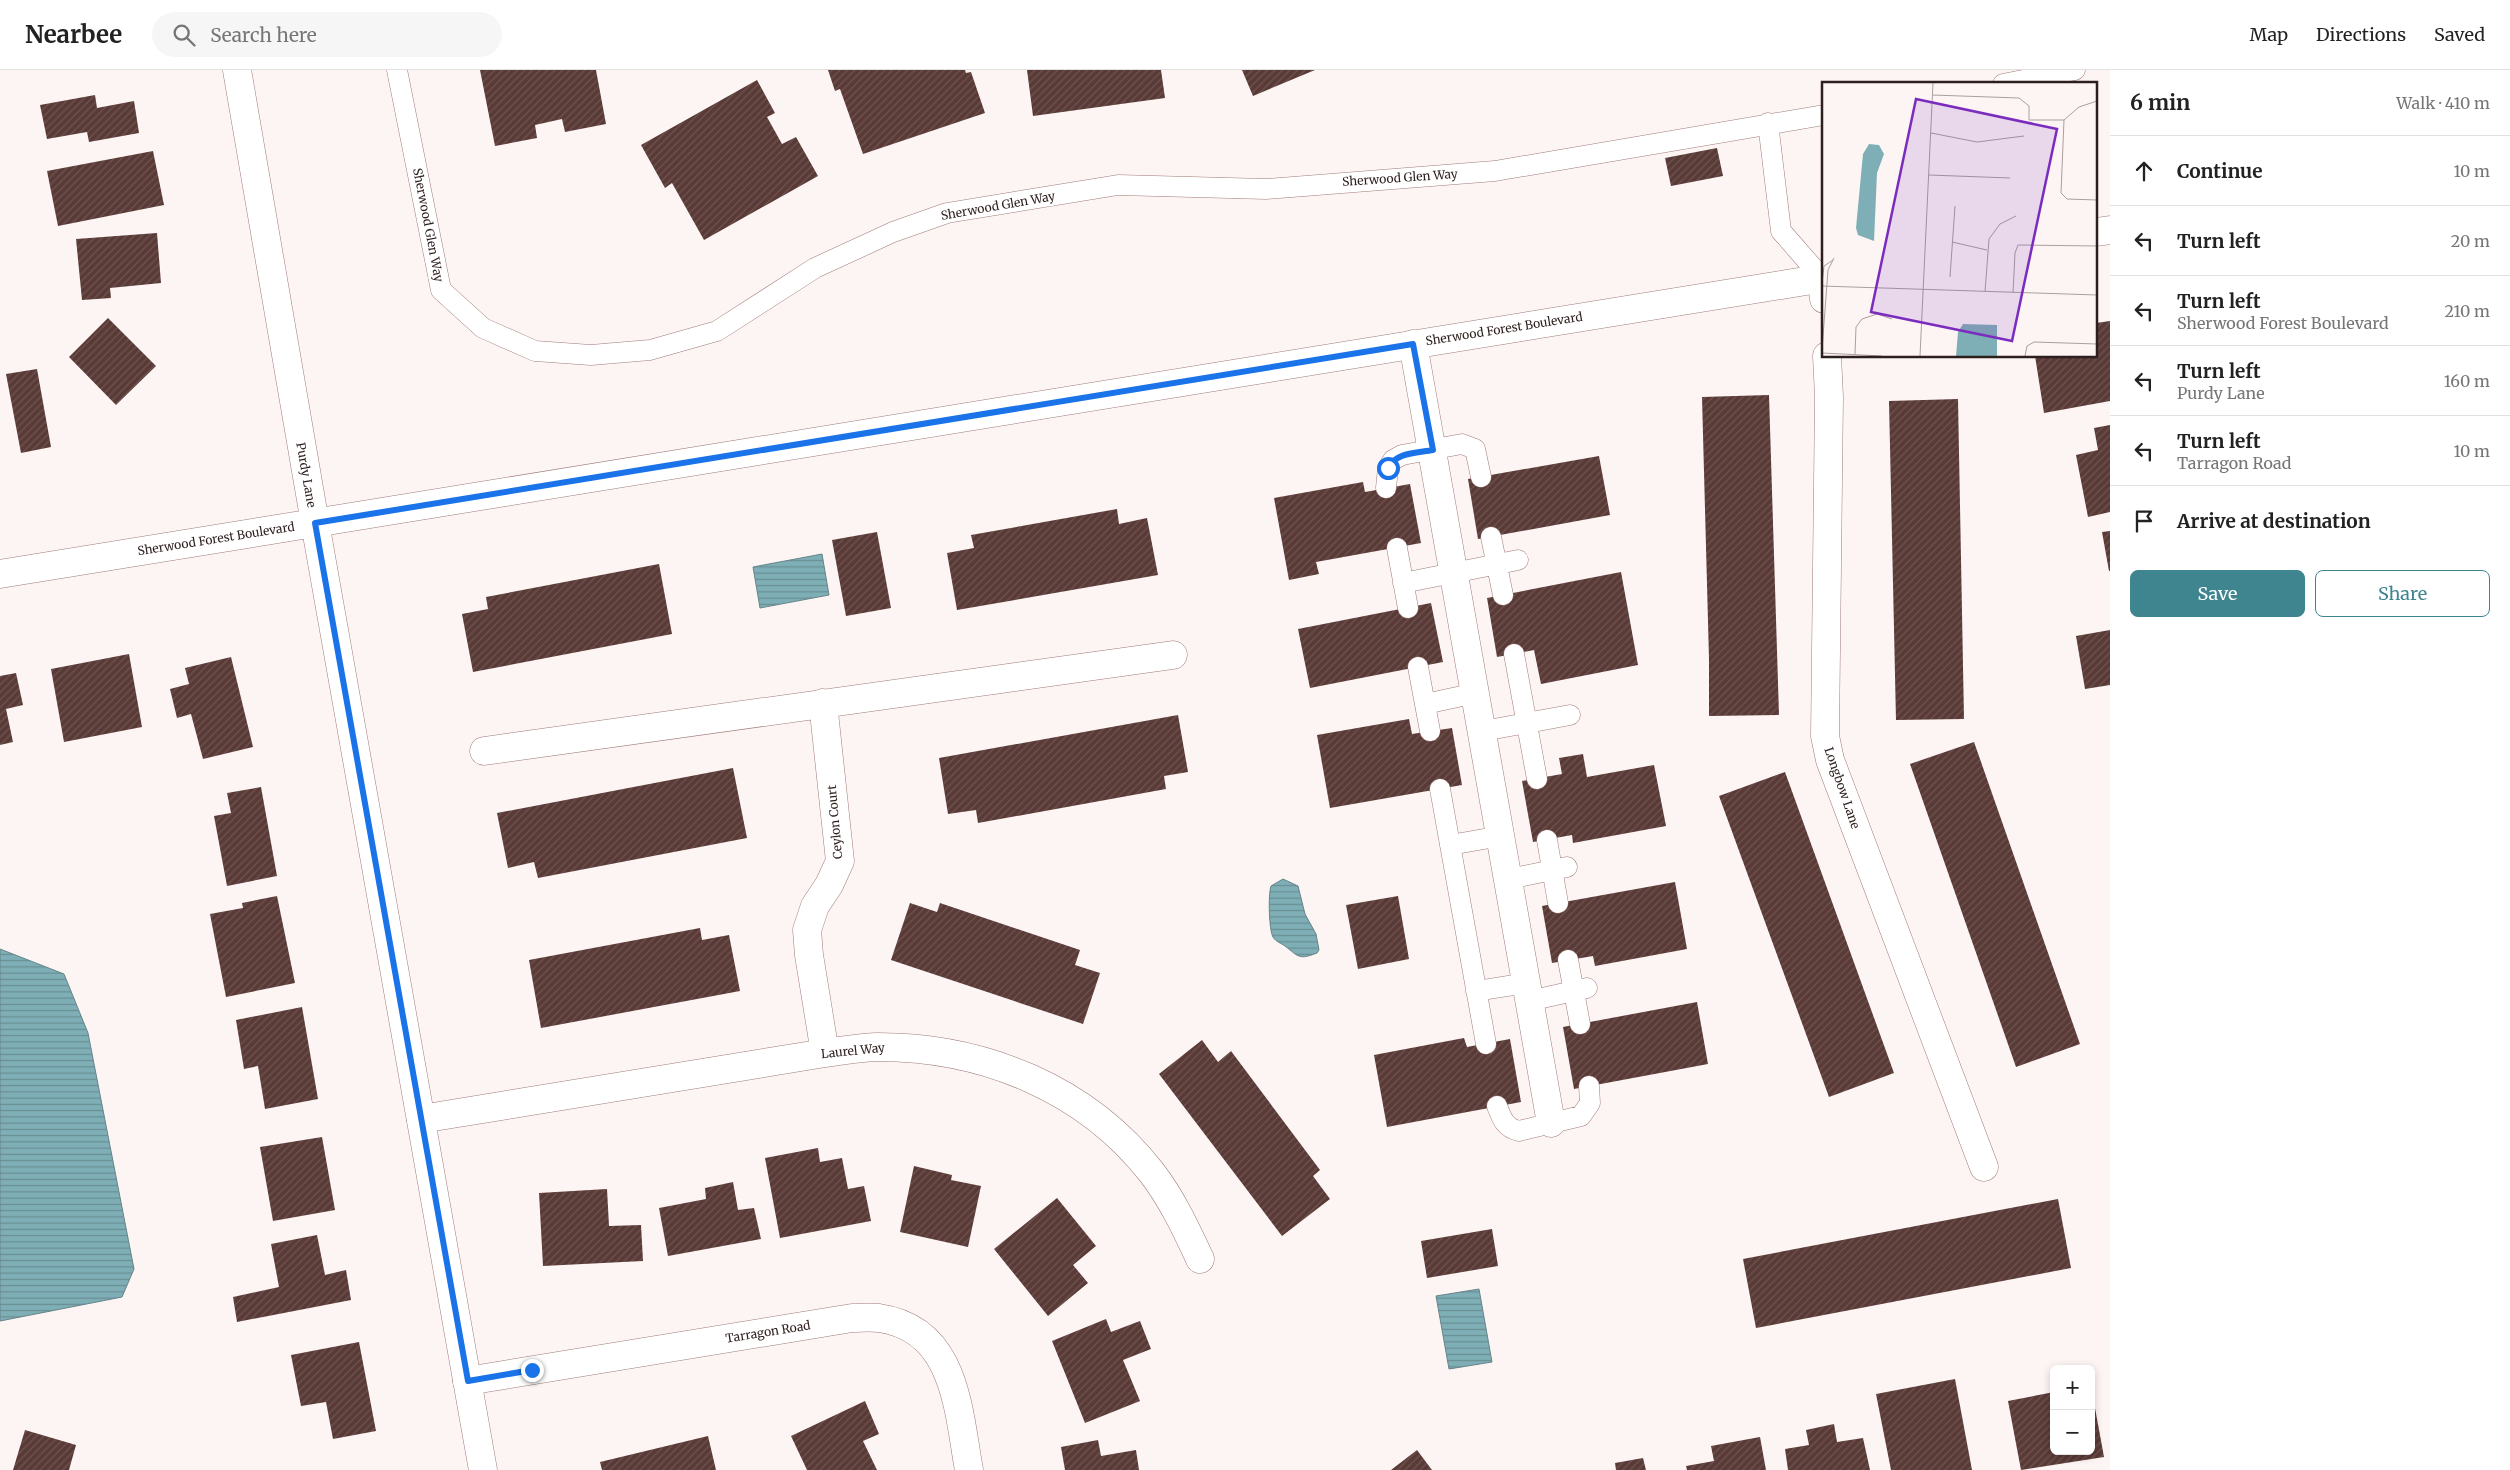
<!DOCTYPE html>
<html lang="en">
<head>
<meta charset="utf-8">
<style>
  :root { --surface:#fff; --page:#f6f6f6; --text:#222; --muted:#767676; --line:#e0e0e0; --accent:#3e858f }
  body { margin:0; font-family:Merriweather,serif; background:var(--page); color:var(--text) }
  .controls { position:absolute; right:15px; bottom:15px; display:grid; overflow:hidden; border-radius:8px; box-shadow:0 2px 8px #0003 }
  .controls button { width:45px; height:45px; display:grid; place-items:center; padding:0; border:0; border-bottom:1px solid var(--line); background:var(--surface); color:var(--text); font:25px sans-serif }
  .stop { position:absolute; width:15px; height:15px; margin:-11px; border:4px solid #1a73e8; border-radius:50%; background:#fff }
  .stop.end { background:#1a73e8; border-color:#fff; box-shadow:0 1px 5px #0008 }
  .list { margin:0; padding:0; list-style:none }
  h2 { display:flex; justify-content:space-between; align-items:center; height:65px; margin:0; padding:0 20px; font-size:21px }
  h2 small { font-size:16px; font-weight:400; color:var(--muted) }
  .list li { display:grid; grid-template-columns:32px 1fr auto; gap:15px; align-items:center; box-sizing:border-box; height:70px; padding:0 20px; border-top:1px solid var(--line) }
  .list b { display:block; font-size:19px; white-space:nowrap }
  .list p { margin:0; font-size:16px; white-space:nowrap; color:var(--muted) }
  .list em { font-size:16px; font-style:normal; color:var(--muted) }
  .actions { display:flex; gap:10px; padding:15px 20px }
  .actions a { flex:1; padding:11px 0; border:1px solid var(--accent); border-radius:8px; text-align:center; font-size:18px; color:var(--accent) }
  .actions .main { background:var(--accent); color:#fff }
  .icon { flex:none; width:28px; height:28px; fill:none; stroke:currentColor; stroke-width:2; stroke-linecap:round; stroke-linejoin:round }
  .map { position:relative; flex:none; width:2110px; height:1400px; overflow:hidden }
  header { display:flex; align-items:center; gap:30px; box-sizing:border-box; height:70px; padding:0 25px; background:var(--surface); border-bottom:1px solid var(--line) }
  header strong { font-size:24px }
  nav { display:flex; gap:28px; margin-inline-start:auto; font-size:18px }
  .search { width:350px; height:45px; background:var(--page); display:flex; align-items:center; gap:12px; box-sizing:border-box; padding:0 18px; border-radius:28px; color:var(--muted); font-size:19px }
  main { display:flex }
  aside { flex:1; background:var(--surface) }
  .map>svg:first-child { display:block }
  .water { fill:url(#water-rules); stroke:#668488 }
  .building { fill:url(#building-hatch) }
  .lines { fill:none; stroke-linecap:round; stroke-linejoin:round }
  .service-casing { stroke:#9f7c78; stroke-width:21 }
  .minor-casing { stroke:#9f7c78; stroke-width:29 }
  .tertiary-casing { stroke:#9f7c78; stroke-width:29 }
  .service { stroke:#fff; stroke-width:20 }
  .minor { stroke:#fff; stroke-width:28 }
  .tertiary { stroke:#fff; stroke-width:28 }
  .route { stroke:#1a73e8; stroke-width:6 }
  .labels { text-anchor:middle; stroke-width:5; stroke-linejoin:round; paint-order:stroke }
  .street-label { font-size:12px; fill:#2d1f1d; stroke:#fff }
  .inset-road { fill:none; stroke:#aa9f9e; stroke-width:1 }
  .view { fill:#7b2cbf; fill-opacity:0.15; stroke:#7b2cbf; stroke-width:2.5 }
  .inset-edge { fill:none; stroke:#2d1f1d; stroke-width:2.5 }
</style>
</head>
<body>
<header>
<strong>Nearbee</strong>
<div class="search"><svg class="icon" aria-label="search" viewBox="0 0 24 24"><circle cx="10" cy="10" r="6"/><path d="M15 15l6 6"/></svg>Search here</div>
<nav><a>Map</a><a>Directions</a><a>Saved</a></nav>
</header>
<main>
<div class="map">
<svg width="2110" height="1400" viewBox="0 0 2110 1400">
  <defs>
    <pattern id="water-rules" width="6" height="5" patternUnits="userSpaceOnUse" patternTransform="scale(1.25)"><rect width="6" height="5" fill="#7fafb6"/><path d="M0 2.5h6" fill="none" stroke="#688e93"/></pattern>
    <pattern id="building-hatch" width="6" height="6" patternUnits="userSpaceOnUse" patternTransform="scale(1.25)"><rect width="6" height="6" fill="#593a36"/><path d="M-1 1l2-2M0 6l6-6M5 7l2-2" fill="none" stroke="#6e5451"/></pattern>
  </defs>
  <rect width="100%" height="100%" fill="#fdf5f4"/>
  <path class="water" d="M822 484 829 525 760 538 753 497Z
    M1283 809 1298 816 1305 844 1316 864 1319 880 1317 883C1299 890 1299 887 1285 876 1281 873 1276 872 1273 867 1269 860 1268 825 1271 816Z
    M0 879 64 904 88 963 134 1199 122 1227 0 1251Z
    M1479 1219 1492 1292 1449 1299 1436 1226Z"/>
  <path class="building" d="M480 0H596L606 54 565 62 562 49 535 55 537 68 495 76Z
    M828 0H965L966 3 971 2 985 43 863 84 840 19 835 21Z
    M1027 0H1161L1165 28 1033 46Z
    M1242 0H1315L1253 26Z
    M757 10 775 43 767 47 782 74 796 67 818 106 704 170 672 113 665 118 641 75Z
    M95 25 97 38 134 31 139 63 89 72 87 62 47 69 40 35Z
    M1717 78 1723 106 1671 116 1665 88Z
    M153 81 164 135 58 156 47 101Z
    M157 163 161 213 110 218 111 228 82 230 76 169Z
    M108 248 156 296 116 335 69 287Z
    M2110 251V331L2044 343 2035 286H2096V253Z
    M37 299 51 377 21 383 6 304Z
    M1769 325 1779 645 1709 646V589L1702 327Z
    M1958 329 1964 649 1896 650 1889 331Z
    M2110 355V442L2088 447 2076 385 2098 380 2094 358Z
    M1599 386 1610 445 1478 469 1468 409Z
    M1363 412 1365 422 1410 414 1421 473 1316 492 1319 504 1289 510 1274 428Z
    M1117 439 1119 454 1147 448 1158 505 957 540 947 483 974 478 971 465Z
    M2110 461V501H2109L2102 462Z
    M877 462 891 538 846 546 832 470Z
    M659 494 672 564 473 602 462 544 488 539 486 527Z
    M1621 502 1638 595 1541 614 1534 580 1497 587 1487 528Z
    M1431 533 1443 592 1310 618 1298 559Z
    M2110 560V615L2085 619 2076 566Z
    M129 584 142 657 64 672 51 599Z
    M231 587 253 677 203 689 191 644 177 648 170 619 189 614 185 598Z
    M16 603 23 635 6 639 13 672 0 675V606Z
    M1178 645 1188 702 1164 706 1166 719 978 753 976 740 948 744 939 688Z
    M1409 649 1412 664 1452 658 1462 715 1330 738 1317 665Z
    M1974 672 2080 974 2016 997 1910 694Z
    M1583 684 1587 707 1654 695 1666 756 1573 773 1572 765 1533 772 1522 711 1562 704 1559 688Z
    M733 698 747 768 538 808 534 792 508 798 497 743Z
    M1785 702 1894 1003 1829 1027 1719 726Z
    M261 717 277 806 227 816 214 746 231 743 227 723Z
    M1675 812 1687 879 1595 896 1593 886 1552 893 1542 836Z
    M277 826 295 913 226 927 210 844 243 838 242 833Z
    M1398 826 1409 889 1358 899 1346 835Z
    M910 833 937 842 940 833 1080 880 1075 895 1100 903 1083 954 891 890Z
    M700 858 702 870 729 865 740 921 541 958 529 890Z
    M1697 932 1708 994 1574 1019 1563 957Z
    M302 937 318 1029 265 1039 258 996 244 999 236 950Z
    M1464 968 1467 977 1510 969 1521 1032 1387 1057 1374 985Z
    M1202 970 1218 992 1231 981 1320 1100 1313 1106 1330 1129 1282 1166 1159 1004Z
    M322 1067 335 1140 273 1151 260 1077Z
    M818 1078 820 1092 842 1088 848 1119 864 1116 871 1151 780 1168 765 1088Z
    M914 1096 952 1105 951 1110 981 1116 968 1177 900 1162Z
    M733 1112 738 1140 754 1138 761 1169 668 1186 659 1138 706 1129 705 1118Z
    M607 1119 609 1156 641 1155 643 1191 543 1196 539 1123Z
    M1057 1128 1096 1176 1073 1195 1088 1213 1048 1246 994 1179Z
    M2058 1129 2071 1198 1756 1258 1743 1189Z
    M1492 1159 1498 1196 1427 1208 1421 1171Z
    M317 1165 325 1205 346 1200 351 1230 237 1252 233 1227 279 1217 271 1174Z
    M1106 1249 1111 1262 1140 1251 1151 1279 1123 1290 1140 1331 1085 1353 1052 1271Z
    M359 1272 376 1361 333 1369 326 1332 301 1336 291 1285Z
    M1955 1309 1972 1400H1891L1876 1324Z
    M2054 1322V1381H2091V1339L2095 1338 2104 1387 2021 1400 2008 1331Z
    M865 1331 879 1364 863 1371 877 1400H807L791 1366Z
    M1834 1354 1837 1372 1863 1368 1870 1400H1788L1785 1379 1809 1375 1806 1360Z
    M25 1360 76 1375 69 1400H13Z
    M708 1366 716 1400H602L600 1392Z
    M1760 1367 1766 1400H1687L1686 1396 1714 1391 1711 1376Z
    M1098 1370 1101 1386 1136 1380 1139 1400H1065L1061 1377Z
    M1417 1380 1432 1400H1391Z
    M1643 1388 1646 1400H1616L1615 1393Z"/>
  <g class="lines">
    <g class="service-casing">
      <path id="service" d="M397 0 441 220 483 258 535 281 591 285 650 280 717 261 815 198 893 162 947 143 1118 115 1266 119 1495 101 1824 45
        M2003 14 2075 0
        M1768 53 1781 161 1822 208 1824 204
        M1386 418 1388 398 1393 390 1402 385 1462 374 1475 379 1481 407
        M1491 467 1503 525
        M1397 478 1408 538
        M1403 513 1518 490
        M1514 584 1537 709
        M1418 597 1430 661
        M1425 634 1476 623
        M1483 661 1570 645
        M1440 719 1486 974
        M1547 770 1558 833
        M1450 775 1501 766
        M1509 809 1567 797
        M1568 890 1580 954
        M1476 921 1526 913
        M1529 931 1587 918
        M1497 1036C1502 1049 1505 1058 1519 1061L1581 1046 1590 1033 1589 1016"/>
    </g>
    <g class="minor-casing">
      <path id="minor" d="M1822 208 1824 229
        M1413 274 1551 1053
        M1827 286 1829 327 1825 666 1830 690 1984 1097
        M823 633 840 791 829 815 815 836 807 860 809 885 825 983
        M484 681 1173 585
        M421 1049 825 983C842 981 861 977 878 977 983 977 1086 1018 1152 1103 1172 1129 1186 1159 1200 1189
        M467 1311 852 1248C860 1248 870 1247 879 1248 956 1259 958 1339 969 1400"/>
    </g>
    <g class="tertiary-casing">
      <path id="tertiary" d="M237 0 315 453 483 1400
        M2096 162 2110 160
        M0 504 1824 208"/>
    </g>
    <use href="#service" class="service"/>
    <use href="#minor" class="minor"/>
    <use href="#tertiary" class="tertiary"/>
  </g>
  <g class="lines">
    <path class="route" d="M532 1300 468 1311 315 453 1413 274 1433 380C1417 383 1396 382 1388 398"/>
  </g>
  <g class="labels">
    <g class="street-label">
      <text transform="translate(1400 108) rotate(-4)" y="4">Sherwood Glen Way</text>
      <text transform="translate(998 136) rotate(-10)" y="4">Sherwood Glen Way</text>
      <text transform="translate(428 155) rotate(79)" y="4">Sherwood Glen Way</text>
      <text transform="translate(1504 259) rotate(-9)" y="4">Sherwood Forest Boulevard</text>
      <text transform="translate(306 405) rotate(80)" y="4">Purdy Lane</text>
      <text transform="translate(216 469) rotate(-9)" y="4">Sherwood Forest Boulevard</text>
      <text transform="translate(1842 718) rotate(71)" y="4">Longbow Lane</text>
      <text transform="translate(835 752) rotate(-95)" y="4">Ceylon Court</text>
      <text transform="translate(853 981) rotate(-6)" y="4">Laurel Way</text>
      <text transform="translate(768 1262) rotate(-9)" y="4">Tarragon Road</text>
    </g>
  </g>
  <g transform="translate(1822 12)">
    <rect width="275" height="275" fill="#fdf5f4"/>
    <path d="M47 62 57 63 62 72 55 91 52 159 36 153 34 146 41 72ZM141 242 175 243V274H134L136 250Z" fill="#7fafb6"/>
    <path class="inset-road" d="M110 13 197 16 207 24V38H242L257 25 275 19M242 38 239 111 245 117 275 118M109 51 155 60 202 54M107 93 188 96M130 160 165 168M128 195 133 124M0 201 2 184 11 178M0 204 275 213M163 210 167 157 178 142 194 134M191 211 193 171 196 163 275 164M0 268 6 188 12 176M0 271 60 274M33 272 34 245 40 237 55 232 70 237M98 274 111 1M203 274 205 264 212 260 275 262"/>
    <path class="view" d="M94 17 235 47 190 259 49 230Z"/>
    <rect width="275" height="275" class="inset-edge"/>
  </g>
</svg>
<div class="controls">
<button>+</button>
<button>−</button>
</div>
<div class="stop" style="left:1388px;top:398px"></div>
<div class="stop end" style="left:532px;top:1300px"></div>
</div>
<aside>
<h2>6 min<small>Walk · 410 m</small></h2>
<ul class="list">
<li><svg class="icon" aria-label="ahead" viewBox="0 0 24 24"><path d="M12 20V5M6 11l6-6 6 6"/></svg><div><b>Continue</b></div><em>10 m</em></li>
<li><svg class="icon" aria-label="left" viewBox="0 0 24 24"><path d="M17 20v-9H6M10 6l-5 5 5 5"/></svg><div><b>Turn left</b></div><em>20 m</em></li>
<li><svg class="icon" aria-label="left" viewBox="0 0 24 24"><path d="M17 20v-9H6M10 6l-5 5 5 5"/></svg><div><b>Turn left</b><p>Sherwood Forest Boulevard</p></div><em>210 m</em></li>
<li><svg class="icon" aria-label="left" viewBox="0 0 24 24"><path d="M17 20v-9H6M10 6l-5 5 5 5"/></svg><div><b>Turn left</b><p>Purdy Lane</p></div><em>160 m</em></li>
<li><svg class="icon" aria-label="left" viewBox="0 0 24 24"><path d="M17 20v-9H6M10 6l-5 5 5 5"/></svg><div><b>Turn left</b><p>Tarragon Road</p></div><em>10 m</em></li>
<li><svg class="icon" aria-label="arrive" viewBox="0 0 24 24"><path d="M6 21V4h12l-3 4 3 4H6"/></svg><div><b>Arrive at destination</b></div></li>
</ul>
<div class="actions"><a class="main">Save</a><a>Share</a></div>
</aside>
</main>
</body>
</html>
